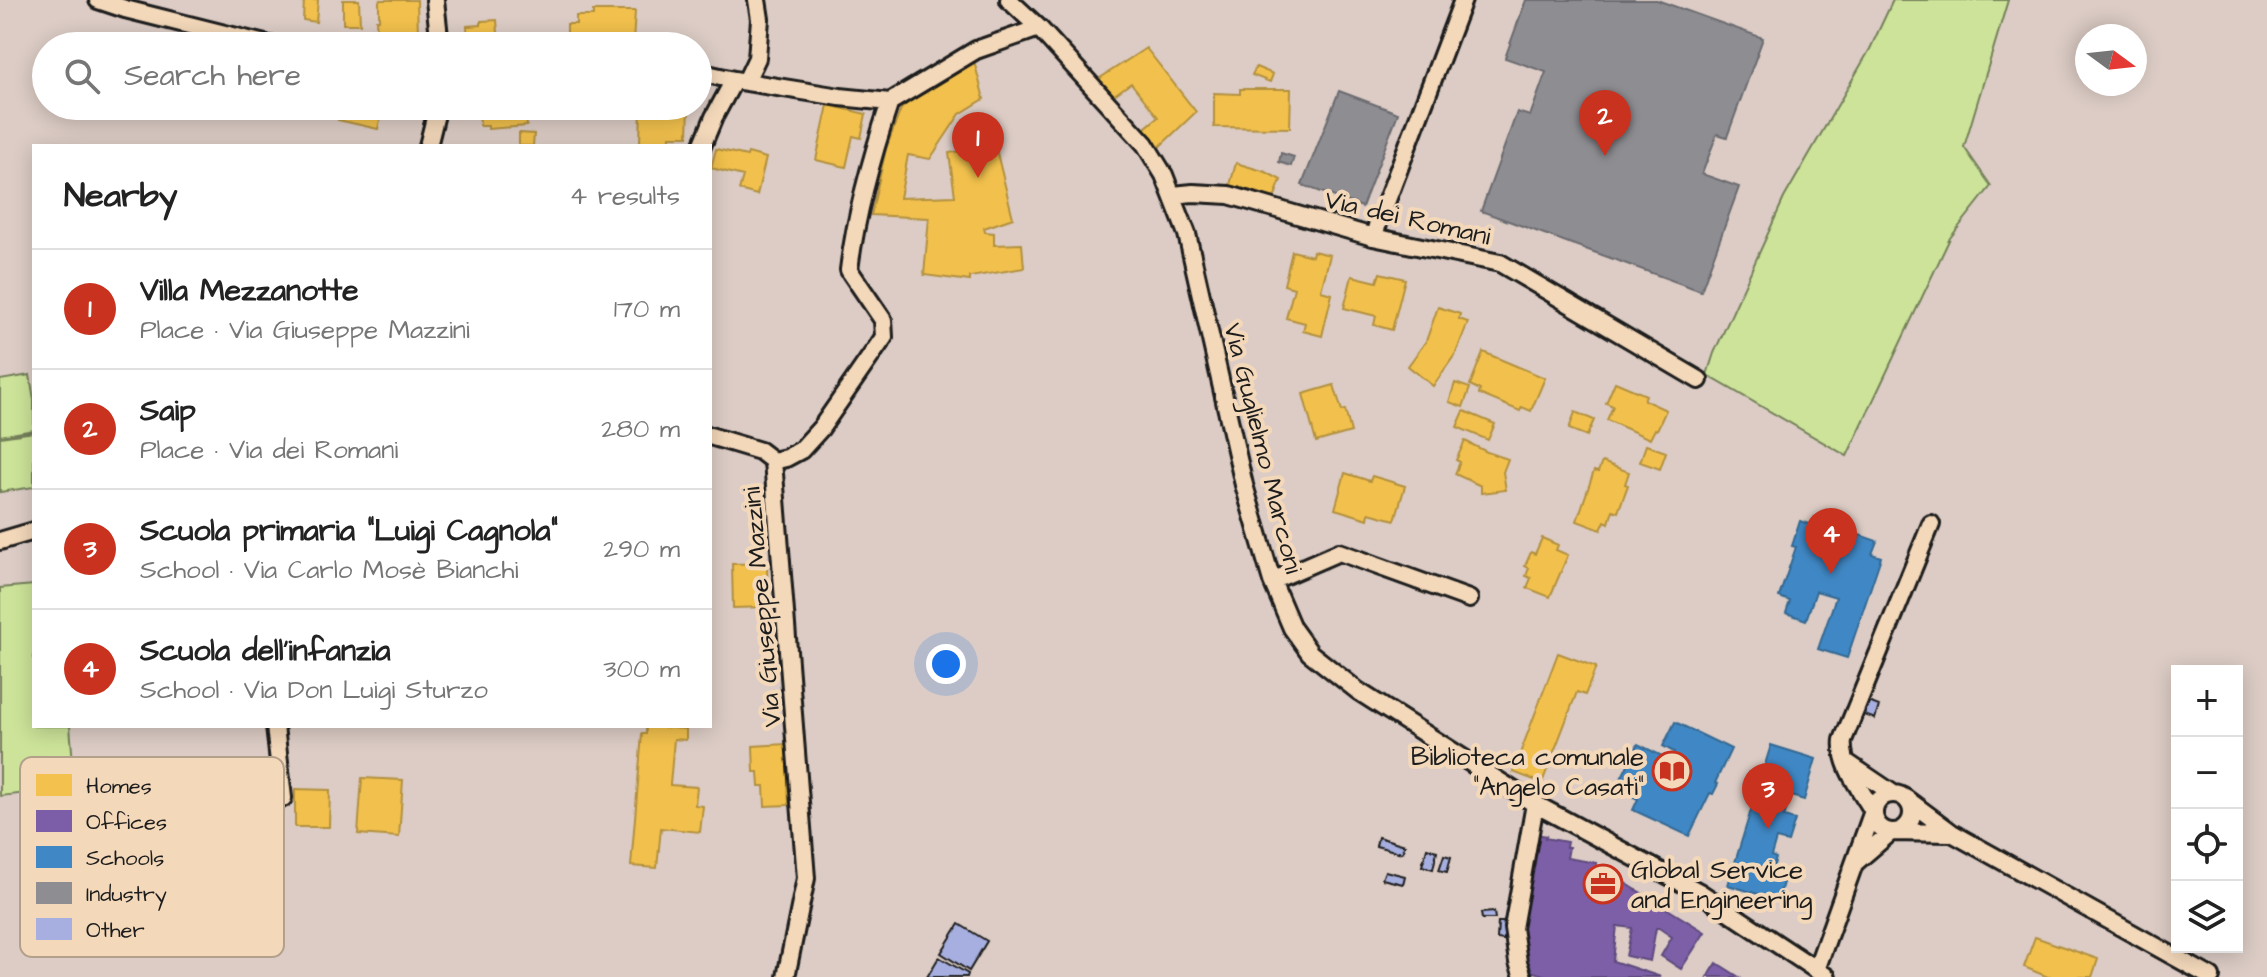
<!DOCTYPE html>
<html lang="en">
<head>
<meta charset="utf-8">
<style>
  :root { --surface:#fff; --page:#f6f6f6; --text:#222; --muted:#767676; --line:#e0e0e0; --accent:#c8321e }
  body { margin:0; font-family:"Architects Daughter",sans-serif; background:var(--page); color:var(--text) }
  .controls { position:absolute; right:24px; bottom:24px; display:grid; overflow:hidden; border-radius:0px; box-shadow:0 4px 20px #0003 }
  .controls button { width:72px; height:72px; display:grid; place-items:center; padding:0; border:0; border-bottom:2px solid var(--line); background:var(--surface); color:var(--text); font:40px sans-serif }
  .compass { position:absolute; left:2075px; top:24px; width:72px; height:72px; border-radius:50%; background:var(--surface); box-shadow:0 4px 20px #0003; rotate:105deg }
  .you { position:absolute; left:946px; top:664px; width:28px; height:28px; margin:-20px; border:6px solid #fff; border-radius:50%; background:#1a73e8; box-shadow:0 0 0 12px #1a73e833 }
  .badge { display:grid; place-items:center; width:52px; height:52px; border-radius:50%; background:var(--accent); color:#fff; font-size:26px; font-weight:700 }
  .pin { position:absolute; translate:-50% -66px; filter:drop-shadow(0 2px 4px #0008) }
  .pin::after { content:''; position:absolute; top:42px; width:28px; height:24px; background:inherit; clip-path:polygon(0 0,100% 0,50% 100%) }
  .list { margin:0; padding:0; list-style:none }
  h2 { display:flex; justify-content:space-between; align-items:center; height:104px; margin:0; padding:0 32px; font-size:34px }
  h2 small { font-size:26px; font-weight:400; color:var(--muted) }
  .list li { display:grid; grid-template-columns:52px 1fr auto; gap:24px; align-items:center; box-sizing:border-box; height:120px; padding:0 32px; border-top:2px solid var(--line) }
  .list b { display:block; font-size:30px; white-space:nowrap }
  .list p { margin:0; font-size:26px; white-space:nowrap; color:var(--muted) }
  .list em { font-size:26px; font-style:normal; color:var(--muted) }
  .icon { flex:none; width:44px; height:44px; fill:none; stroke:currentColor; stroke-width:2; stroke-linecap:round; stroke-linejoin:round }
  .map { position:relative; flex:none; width:2267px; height:977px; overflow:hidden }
  .search { position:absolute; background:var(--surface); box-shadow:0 4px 20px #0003; left:32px; top:32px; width:680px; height:88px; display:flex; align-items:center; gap:20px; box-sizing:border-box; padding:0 28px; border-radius:44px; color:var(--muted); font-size:30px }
  .panel { position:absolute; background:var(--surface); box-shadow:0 4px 20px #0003; left:32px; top:144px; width:680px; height:584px; border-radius:0px }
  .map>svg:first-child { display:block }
  .green { fill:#cce399; stroke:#74805a; stroke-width:2 }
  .homes { fill:#f2c14e; stroke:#b2903f; stroke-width:2 }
  .offices { fill:#7b5ea7; stroke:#5e4a7d; stroke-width:2 }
  .schools { fill:#3f88c5; stroke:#346892; stroke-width:2 }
  .industry { fill:#8d8d92; stroke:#6b6b6f; stroke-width:2 }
  .building { fill:#a6afdf; stroke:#1c1c1c; stroke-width:2 }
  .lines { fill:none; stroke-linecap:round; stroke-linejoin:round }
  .minor-casing { stroke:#1c1c1c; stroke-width:22 }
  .minor { stroke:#f3d8ba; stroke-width:16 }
  .labels { text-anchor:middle; stroke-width:8; stroke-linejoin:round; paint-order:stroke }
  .street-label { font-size:26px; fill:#1c1c1c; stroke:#f3d8ba }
  .poi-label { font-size:26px; fill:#1c1c1c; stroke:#f3d8ba; text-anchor:end }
  .key { fill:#f3d8ba; stroke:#b2a08b; stroke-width:2 }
  .key-label { font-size:22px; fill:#1c1c1c }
</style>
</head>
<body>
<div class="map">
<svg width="2267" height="977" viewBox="0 0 2267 977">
  <rect width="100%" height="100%" fill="#dcccc5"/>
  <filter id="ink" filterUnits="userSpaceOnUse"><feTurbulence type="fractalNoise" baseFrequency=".0125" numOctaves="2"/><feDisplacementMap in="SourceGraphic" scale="16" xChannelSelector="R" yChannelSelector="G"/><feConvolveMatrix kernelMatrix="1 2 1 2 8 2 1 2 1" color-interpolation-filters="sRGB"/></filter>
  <g filter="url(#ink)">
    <path class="green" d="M1893 0H2008L1964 147 1991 186 1950 238 1847 456 1707 375 1714 353 1784 198 1870 49Z
      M30 375 34 400V430L0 436V380Z
      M34 432V487L0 492V437Z
      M34 585V726H70L75 788 0 796V588Z"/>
    <path class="homes" d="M304 0H318L316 22 303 20Z
      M343 0H359L360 24H343Z
      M381 0H417L418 34 377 36 376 20H379V1Z
      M593 11H635L633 42 576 41V37H567V24H576V16H593Z
      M497 20 499 46H468L467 26 481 25V21Z
      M1146 48 1196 112 1154 152 1139 133 1158 117 1131 83 1107 100 1094 82Z
      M973 57 984 99 960 114 930 159 908 155 900 198 955 196 949 153 995 145 1013 218 984 228 985 232 994 233V245L1022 244 1024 268 970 277V281L924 275 929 218 871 215 886 149 901 109 925 88Z
      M1256 67 1273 74 1270 82 1252 75Z
      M1240 89H1291L1290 128 1214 127V93L1240 94Z
      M828 105 866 114 861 138 853 136 846 167 816 160Z
      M341 106H380L379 110 382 111 378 129 338 120Z
      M479 106H525L527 126 488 129V126H480Z
      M641 106H689L688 136H670V145L640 144Z
      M519 133 534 134 533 146H519Z
      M716 149 747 156 748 153 766 158 757 195 739 190 743 176 711 168Z
      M1236 163 1266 172 1281 180 1273 201 1259 193 1230 185Z
      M1292 251 1312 256 1313 251 1330 255 1321 291 1332 294 1322 336 1303 331 1305 323 1286 318 1294 288 1284 285Z
      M1380 273 1405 279 1392 330 1374 325 1376 316 1344 308 1352 276 1377 282Z
      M1438 307 1460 314 1459 319 1468 322 1456 353 1433 386 1408 366 1426 341Z
      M1483 352 1545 378 1531 411 1522 407 1520 411 1479 394 1480 390 1470 385Z
      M1615 382 1646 395 1644 400 1666 410 1657 430 1655 429 1650 439 1607 420 1613 406 1606 403Z
      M1455 383 1470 388 1463 407 1449 402Z
      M1334 385 1342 411 1345 410 1351 432 1316 442 1303 394Z
      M1464 411 1495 424 1488 440 1457 427Z
      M1575 412 1594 420 1587 436 1569 429Z
      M1465 441 1487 452 1508 459 1503 472 1506 490 1481 493V486L1455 474 1460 462 1456 460Z
      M1646 445 1666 452 1660 469 1640 462Z
      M1602 462 1629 472 1625 484 1628 485 1618 512 1613 510 1609 523 1605 521 1601 530 1577 521 1594 471 1598 472Z
      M1345 473 1370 481 1372 476 1405 486 1395 520 1369 513 1368 519 1335 509Z
      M1542 538 1558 545 1556 550 1568 555 1550 597 1527 588 1531 578 1526 576 1529 568 1525 566 1531 552 1535 554Z
      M767 563 768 607 733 608 732 564Z
      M1558 653 1596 667 1585 695 1577 692 1542 783 1513 772Z
      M646 726 686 729V740L674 739 670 785 697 787 695 805 703 806 700 832 661 828 657 868 631 866 642 734H646Z
      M786 744 789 805 765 806 764 786H759L758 772H754L753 746Z
      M362 778 403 780 399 837 358 834Z
      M295 789 330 790 329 827H295Z
      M2035 937 2098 959 2092 977H2048L2024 967Z"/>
    <path class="offices" d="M1537 834 1546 836 1545 838 1567 842 1566 847H1569L1567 858 1597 863 1594 878 1625 883 1705 932 1681 969 1661 956 1672 937 1659 928H1656L1650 961 1626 956 1632 928 1617 926 1613 961 1661 977H1550L1530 971 1521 950 1518 933Z
      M1717 963 1739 977H1708Z"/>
    <path class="schools" d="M1800 521 1817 527 1819 521 1877 541 1872 554 1881 557 1847 658 1818 649 1836 597 1816 591 1806 620 1786 613 1790 601 1779 597 1796 547 1792 546Z
      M1675 722 1731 749 1715 783 1718 784 1713 794 1710 793 1689 836 1633 810 1638 799 1616 789 1638 744 1670 760 1674 752 1663 746Z
      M1771 745 1816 759 1804 800 1791 796 1784 817 1795 820 1788 842 1776 839 1771 856 1776 858 1773 868 1786 872 1778 900 1728 885Z"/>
    <path class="industry" d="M1526 0H1657L1763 38 1727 137 1717 134 1702 174 1739 187 1701 291 1481 211 1517 112 1530 116 1546 72 1505 58Z
      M1339 91 1398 113 1362 207 1302 185Z
      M1281 153 1294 157 1291 166 1279 162Z"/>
    <path class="building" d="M1866 701 1879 706 1875 719 1862 714Z
      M1378 837 1405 845 1402 853 1376 846Z
      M1427 848 1437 851 1433 869 1422 866Z
      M1444 855 1451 857 1447 872 1439 870Z
      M1385 871 1405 876 1403 884 1382 879Z
      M1494 912 1495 919H1482L1481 913Z
      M1498 922H1505L1504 940 1497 939Z
      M959 924 987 941 969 971 941 953Z
      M939 957 968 974 967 977H927Z"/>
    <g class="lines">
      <g class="minor-casing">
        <path id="minor" d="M98 0 125 9 273 46
          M435 0 440 46
          M1009 0 1039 28 1145 144 1164 175 1187 234 1244 485 1272 581 1292 628 1310 653 1358 691 1535 804 1699 892 1827 977
          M698 72 734 80 840 97 890 102
          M746 81 757 58 760 19 757 0
          M890 102 976 50 1039 28
          M428 146 438 106
          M702 146 714 117 734 80
          M1173 195 1193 193 1229 195 1373 237 1500 263 1699 380
          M1373 237 1463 0
          M710 436 760 451 773 461
          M773 461 806 878 786 977
          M773 461 786 458 801 450 821 428 884 337 883 320 849 270C856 213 872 156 890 102
          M0 541 34 531
          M1272 581 1339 552 1469 599
          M275 726 283 798
          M1849 764 1892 793
          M1874 813a19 19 0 1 1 38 0a19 19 0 1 1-38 0Z
          M1905 798 1952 833 2211 977
          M1856 862 1891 832 1952 833
          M1816 970 1873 811C1861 790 1840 765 1843 740L1931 524
          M1523 977 1518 962 1513 928 1535 804"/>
      </g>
      <use href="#minor" class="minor"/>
    </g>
  </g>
  <defs>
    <g id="library-ring" transform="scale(2)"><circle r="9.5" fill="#f3d8ba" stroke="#c8321e" stroke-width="1.5"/><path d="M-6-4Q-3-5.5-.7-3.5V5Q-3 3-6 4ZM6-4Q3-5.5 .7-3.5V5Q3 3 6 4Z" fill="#c8321e"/></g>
    <g id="office-ring" transform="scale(2)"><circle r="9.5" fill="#f3d8ba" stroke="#c8321e" stroke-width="1.5"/><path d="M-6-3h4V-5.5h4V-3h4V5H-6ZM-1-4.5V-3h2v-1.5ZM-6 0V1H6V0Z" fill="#c8321e"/></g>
  </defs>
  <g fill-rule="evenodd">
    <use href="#library-ring" x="1672" y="771"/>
    <use href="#office-ring" x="1603" y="884"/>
  </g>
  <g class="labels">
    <g class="street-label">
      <text transform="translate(1408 217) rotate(13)" y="9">Via dei Romani</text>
      <text transform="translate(1264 448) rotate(76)" y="9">Via Guglielmo Marconi</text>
      <text transform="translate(761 607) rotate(-95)" y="9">Via Giuseppe Mazzini</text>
    </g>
    <g class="poi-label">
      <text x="1644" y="765">Biblioteca comunale<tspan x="1644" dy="30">"Angelo Casati"</tspan></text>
      <text x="1631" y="878" text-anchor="start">Global Service<tspan x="1631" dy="30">and Engineering</tspan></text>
    </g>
  </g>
  <rect x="20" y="757" width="264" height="200" rx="12" class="key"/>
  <rect x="36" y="774" width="36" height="22" fill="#f2c14e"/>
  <rect x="36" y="810" width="36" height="22" fill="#7b5ea7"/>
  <rect x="36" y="846" width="36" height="22" fill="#3f88c5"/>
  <rect x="36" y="882" width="36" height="22" fill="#8d8d92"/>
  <rect x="36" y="918" width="36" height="22" fill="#a6afdf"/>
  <g class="key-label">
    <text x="86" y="793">Homes</text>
    <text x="86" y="829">Offices</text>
    <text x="86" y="865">Schools</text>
    <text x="86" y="901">Industry</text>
    <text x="86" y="937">Other</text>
  </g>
</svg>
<div class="controls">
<button>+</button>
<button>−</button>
<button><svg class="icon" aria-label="locate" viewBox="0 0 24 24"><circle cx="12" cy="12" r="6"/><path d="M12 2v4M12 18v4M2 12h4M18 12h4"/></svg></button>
<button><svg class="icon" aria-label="layers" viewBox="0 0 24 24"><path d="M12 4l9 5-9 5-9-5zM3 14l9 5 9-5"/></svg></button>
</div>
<svg class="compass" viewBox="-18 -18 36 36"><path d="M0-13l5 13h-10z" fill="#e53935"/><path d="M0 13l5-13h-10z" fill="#767676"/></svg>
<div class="you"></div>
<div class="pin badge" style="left:978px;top:178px">1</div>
<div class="pin badge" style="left:1605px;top:156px">2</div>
<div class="pin badge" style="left:1768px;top:829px">3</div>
<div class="pin badge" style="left:1831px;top:574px">4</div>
<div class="search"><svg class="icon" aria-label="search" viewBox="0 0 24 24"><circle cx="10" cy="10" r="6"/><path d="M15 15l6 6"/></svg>Search here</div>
<section class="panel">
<h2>Nearby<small>4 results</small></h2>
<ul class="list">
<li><span class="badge">1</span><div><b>Villa Mezzanotte</b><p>Place · Via Giuseppe Mazzini</p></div><em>170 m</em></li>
<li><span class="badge">2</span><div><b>Saip</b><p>Place · Via dei Romani</p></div><em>280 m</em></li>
<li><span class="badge">3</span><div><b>Scuola primaria &quot;Luigi Cagnola&quot;</b><p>School · Via Carlo Mosè Bianchi</p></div><em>290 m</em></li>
<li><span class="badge">4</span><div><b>Scuola dell'infanzia</b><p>School · Via Don Luigi Sturzo</p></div><em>300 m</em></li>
</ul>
</section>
</div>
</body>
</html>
